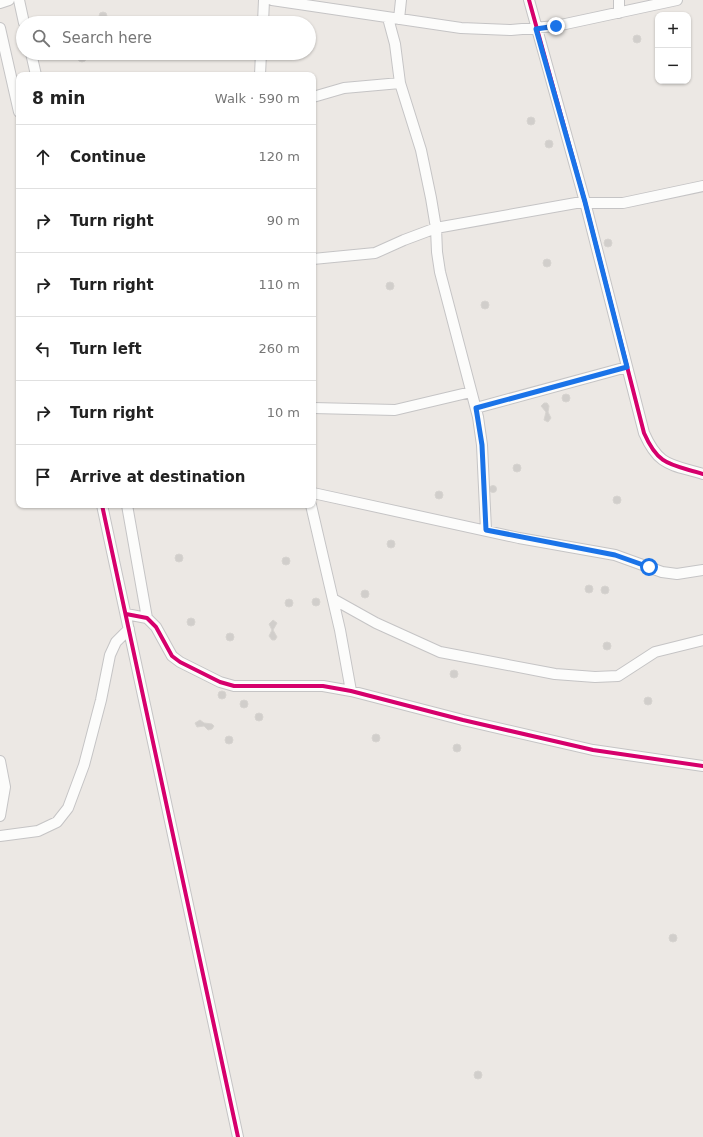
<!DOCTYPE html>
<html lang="en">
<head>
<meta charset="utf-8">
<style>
  :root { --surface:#fff; --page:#f6f6f6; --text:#222; --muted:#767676; --line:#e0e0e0 }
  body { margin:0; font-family:"DejaVu Sans",sans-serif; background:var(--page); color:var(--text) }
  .controls { position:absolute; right:12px; top:12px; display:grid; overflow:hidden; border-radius:8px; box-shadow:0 1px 3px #0004 }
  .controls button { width:36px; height:36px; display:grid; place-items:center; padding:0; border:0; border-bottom:1px solid var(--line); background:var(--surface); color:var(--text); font:20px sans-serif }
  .stop { position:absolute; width:12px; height:12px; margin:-9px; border:3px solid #1a73e8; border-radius:50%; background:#fff }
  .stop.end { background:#1a73e8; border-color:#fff; box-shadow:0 1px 4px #0008 }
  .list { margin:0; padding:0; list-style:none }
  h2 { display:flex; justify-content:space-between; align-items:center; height:52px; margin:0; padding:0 16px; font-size:17px }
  h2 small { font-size:13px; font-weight:400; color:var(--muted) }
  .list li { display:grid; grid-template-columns:26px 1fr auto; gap:12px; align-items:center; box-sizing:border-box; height:64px; padding:0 16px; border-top:1px solid var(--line) }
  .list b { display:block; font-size:15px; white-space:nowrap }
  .list em { font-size:13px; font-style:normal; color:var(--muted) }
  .icon { flex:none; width:22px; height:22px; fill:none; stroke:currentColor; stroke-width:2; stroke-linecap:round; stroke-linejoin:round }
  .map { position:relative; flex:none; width:703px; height:1137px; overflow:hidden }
  .search { position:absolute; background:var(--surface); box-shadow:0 1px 3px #0004; left:16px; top:16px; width:300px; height:44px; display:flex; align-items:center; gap:10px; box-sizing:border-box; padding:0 14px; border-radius:22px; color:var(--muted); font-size:15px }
  .panel { position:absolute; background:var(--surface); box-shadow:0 1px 3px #0004; left:16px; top:72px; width:300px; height:436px; border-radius:8px }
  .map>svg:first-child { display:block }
  .building { fill:#d1cecb; stroke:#d7d4d0 }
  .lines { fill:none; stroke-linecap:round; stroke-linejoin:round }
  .minor-casing { stroke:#c5c4c5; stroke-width:12 }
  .minor { stroke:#fcfcfb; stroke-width:10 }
  .cycleway-casing { stroke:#fff; stroke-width:6 }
  .cycleway { stroke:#d6006c; stroke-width:4 }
  .route { stroke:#1a73e8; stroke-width:5 }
</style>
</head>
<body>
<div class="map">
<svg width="703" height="1137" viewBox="0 0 703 1137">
  <rect width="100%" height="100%" fill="#ece8e4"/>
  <path class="building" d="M99 16a4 4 0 1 1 8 0a4 4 0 1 1-8 0Z
    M633 39a4 4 0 1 1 8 0a4 4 0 1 1-8 0Z
    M78 58a4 4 0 1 1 8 0a4 4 0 1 1-8 0Z
    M527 121a4 4 0 1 1 8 0a4 4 0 1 1-8 0Z
    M545 144a4 4 0 1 1 8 0a4 4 0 1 1-8 0Z
    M604 243a4 4 0 1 1 8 0a4 4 0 1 1-8 0Z
    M543 263a4 4 0 1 1 8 0a4 4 0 1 1-8 0Z
    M386 286a4 4 0 1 1 8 0a4 4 0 1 1-8 0Z
    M481 305a4 4 0 1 1 8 0a4 4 0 1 1-8 0Z
    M562 398a4 4 0 1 1 8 0a4 4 0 1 1-8 0Z
    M544 403H547L549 406 548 412 551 418 548 422 544 420 546 412 541 406Z
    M513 468a4 4 0 1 1 8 0a4 4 0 1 1-8 0Z
    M489.5 489a3.5 3.5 0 1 1 7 0a3.5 3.5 0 1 1-7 0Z
    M435 495a4 4 0 1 1 8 0a4 4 0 1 1-8 0Z
    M613 500a4 4 0 1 1 8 0a4 4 0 1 1-8 0Z
    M387 544a4 4 0 1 1 8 0a4 4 0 1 1-8 0Z
    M175 558a4 4 0 1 1 8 0a4 4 0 1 1-8 0Z
    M282 561a4 4 0 1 1 8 0a4 4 0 1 1-8 0Z
    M585 589a4 4 0 1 1 8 0a4 4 0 1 1-8 0Z
    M601 590a4 4 0 1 1 8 0a4 4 0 1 1-8 0Z
    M361 594a4 4 0 1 1 8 0a4 4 0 1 1-8 0Z
    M312 602a4 4 0 1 1 8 0a4 4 0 1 1-8 0Z
    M285 603a4 4 0 1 1 8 0a4 4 0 1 1-8 0Z
    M187 622a4 4 0 1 1 8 0a4 4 0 1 1-8 0Z
    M273 620 277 623 273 630 277 637 275 640H272L269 636 272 630 269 624Z
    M226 637a4 4 0 1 1 8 0a4 4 0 1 1-8 0Z
    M603 646a4 4 0 1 1 8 0a4 4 0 1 1-8 0Z
    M450 674a4 4 0 1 1 8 0a4 4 0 1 1-8 0Z
    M218 695a4 4 0 1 1 8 0a4 4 0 1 1-8 0Z
    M644 701a4 4 0 1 1 8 0a4 4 0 1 1-8 0Z
    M240 704a4 4 0 1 1 8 0a4 4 0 1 1-8 0Z
    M255 717a4 4 0 1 1 8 0a4 4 0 1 1-8 0Z
    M200 720 204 723 212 724 214 726 212 729 208 730 204 726 197 727 195 723Z
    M372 738a4 4 0 1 1 8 0a4 4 0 1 1-8 0Z
    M225 740a4 4 0 1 1 8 0a4 4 0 1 1-8 0Z
    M453 748a4 4 0 1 1 8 0a4 4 0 1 1-8 0Z
    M669 938a4 4 0 1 1 8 0a4 4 0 1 1-8 0Z
    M474 1075a4 4 0 1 1 8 0a4 4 0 1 1-8 0Z"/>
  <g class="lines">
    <g class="minor-casing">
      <path id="minor" d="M19 0 24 23
        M272 0 461 28 511 30 556 26 677 0
        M529 0 585 202 644 433C659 467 671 464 703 474
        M619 0V13
        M0 3 9 0
        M388 18 395 44 400 83 421 150 431 198 436 228 437 252 440 272 478 417 482 445 486 530
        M399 19 401 0
        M263 23 264 0
        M0 28 19 112
        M31 53 36 75
        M260 75 261 53
        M313 97 344 88 400 83
        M313 259 375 253 404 240 436 228 576 203H623L703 186
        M313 408 395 410 471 392
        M476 408 627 367
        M313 493 519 538 615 555 662 572 677 574 703 570
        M102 505 238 1137
        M127 505 147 618
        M311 505 340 630 351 691
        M333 599 376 623 440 652 555 674 595 677 618 676 655 652 703 640
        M126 614 147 618 156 627 172 656 180 662 220 682 234 686H323L351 691 463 720 593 750 703 766
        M0 761 5 787 0 816
        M0 836 38 831 57 822 68 808 84 765 101 700 110 655 116 642 129 629"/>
    </g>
    <use href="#minor" class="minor"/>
    <g class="cycleway-casing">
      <path id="cycleway" d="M529 0 585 202 644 433C659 467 671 464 703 474
        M102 505 238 1137
        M126 614 147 618 156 627 172 656 180 662 220 682 234 686H323L351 691 463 720 593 750 703 766"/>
    </g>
    <use href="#cycleway" class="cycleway"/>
  </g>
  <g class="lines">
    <path class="route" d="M556 26 536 29 585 202 627 367 476 408 482 445 486 530 615 555 649 567"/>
  </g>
</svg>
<div class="controls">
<button>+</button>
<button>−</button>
</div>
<div class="stop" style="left:649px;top:567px"></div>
<div class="stop end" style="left:556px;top:26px"></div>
<div class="search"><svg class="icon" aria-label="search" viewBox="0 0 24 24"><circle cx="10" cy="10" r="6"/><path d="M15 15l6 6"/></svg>Search here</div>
<section class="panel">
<h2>8 min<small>Walk · 590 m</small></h2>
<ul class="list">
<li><svg class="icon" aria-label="ahead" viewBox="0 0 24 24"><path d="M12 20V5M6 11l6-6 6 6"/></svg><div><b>Continue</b></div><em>120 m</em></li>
<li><svg class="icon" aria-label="right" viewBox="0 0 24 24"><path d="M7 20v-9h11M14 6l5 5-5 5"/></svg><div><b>Turn right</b></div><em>90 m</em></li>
<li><svg class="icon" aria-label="right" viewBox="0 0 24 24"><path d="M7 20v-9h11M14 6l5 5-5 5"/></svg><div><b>Turn right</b></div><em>110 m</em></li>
<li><svg class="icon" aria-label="left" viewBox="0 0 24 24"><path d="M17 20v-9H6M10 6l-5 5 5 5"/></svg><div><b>Turn left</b></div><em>260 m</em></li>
<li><svg class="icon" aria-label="right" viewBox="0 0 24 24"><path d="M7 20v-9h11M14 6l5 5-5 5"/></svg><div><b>Turn right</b></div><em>10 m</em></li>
<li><svg class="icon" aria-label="arrive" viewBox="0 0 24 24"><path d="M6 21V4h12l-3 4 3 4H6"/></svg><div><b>Arrive at destination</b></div></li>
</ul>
</section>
</div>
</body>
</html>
